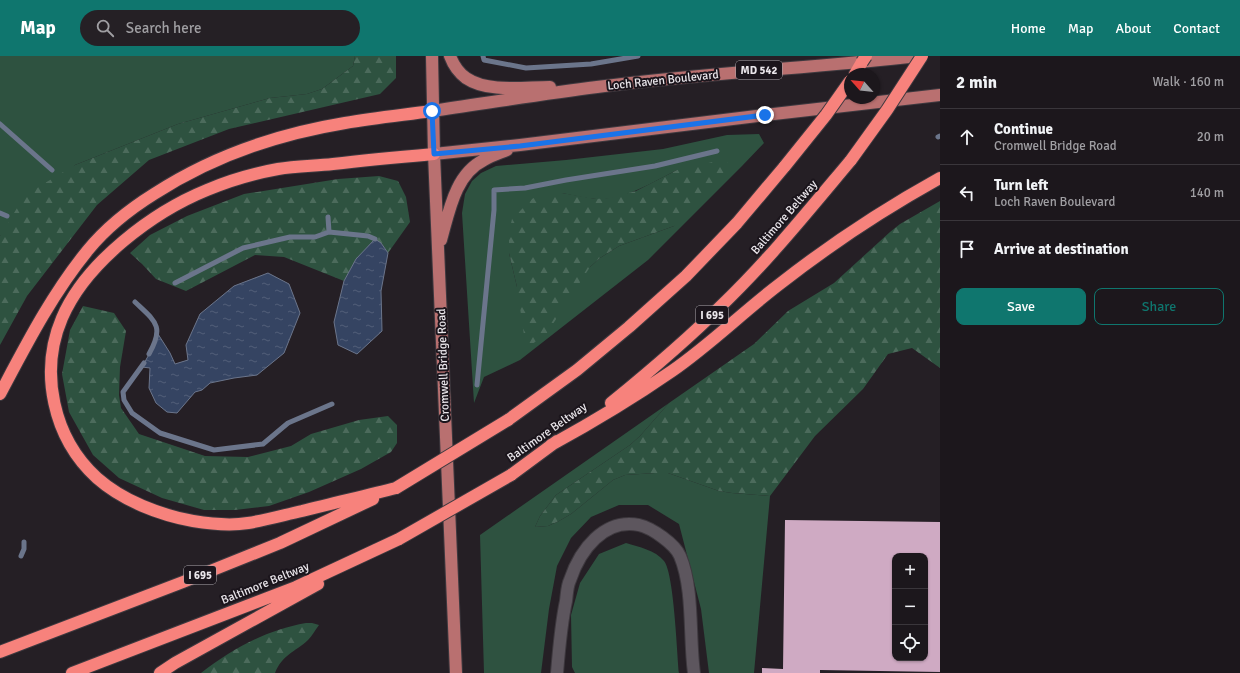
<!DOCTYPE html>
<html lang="en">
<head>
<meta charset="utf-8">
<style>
  :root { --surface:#1c171c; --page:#252025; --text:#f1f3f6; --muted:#a09fa3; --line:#3a363b; --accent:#0f766e }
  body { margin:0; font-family:Signika,sans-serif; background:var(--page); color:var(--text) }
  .controls { position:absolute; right:12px; bottom:12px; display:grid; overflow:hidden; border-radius:8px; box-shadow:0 1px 3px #0004 }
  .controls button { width:36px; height:36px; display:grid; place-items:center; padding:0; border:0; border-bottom:1px solid var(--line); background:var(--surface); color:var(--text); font:20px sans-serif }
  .compass { position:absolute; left:844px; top:12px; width:36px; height:36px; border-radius:50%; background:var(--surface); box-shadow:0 1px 3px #0004; rotate:297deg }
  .stop { position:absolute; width:12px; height:12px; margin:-9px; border:3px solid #1a73e8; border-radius:50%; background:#fff }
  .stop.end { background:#1a73e8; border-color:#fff; box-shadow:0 1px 4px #0008 }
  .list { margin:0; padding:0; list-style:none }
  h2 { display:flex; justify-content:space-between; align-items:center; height:52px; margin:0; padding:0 16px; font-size:17px }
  h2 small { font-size:13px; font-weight:400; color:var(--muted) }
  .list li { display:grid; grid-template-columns:26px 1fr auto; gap:12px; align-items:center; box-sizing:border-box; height:56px; padding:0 16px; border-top:1px solid var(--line) }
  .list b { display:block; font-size:15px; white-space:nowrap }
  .list p { margin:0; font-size:13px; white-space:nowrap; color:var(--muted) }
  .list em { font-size:13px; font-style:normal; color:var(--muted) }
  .actions { display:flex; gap:8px; padding:12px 16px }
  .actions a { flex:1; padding:9px 0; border:1px solid var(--accent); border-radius:8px; text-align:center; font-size:14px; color:var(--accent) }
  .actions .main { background:var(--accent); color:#fff }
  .icon { flex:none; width:22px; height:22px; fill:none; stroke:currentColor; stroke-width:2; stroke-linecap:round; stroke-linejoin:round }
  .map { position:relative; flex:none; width:940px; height:617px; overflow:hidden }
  header { display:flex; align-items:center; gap:24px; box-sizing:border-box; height:56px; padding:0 20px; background:var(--accent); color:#fff }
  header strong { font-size:19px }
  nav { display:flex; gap:22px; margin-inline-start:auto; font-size:14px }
  .search { width:280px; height:36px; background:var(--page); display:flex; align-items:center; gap:10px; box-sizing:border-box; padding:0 14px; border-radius:22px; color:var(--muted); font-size:15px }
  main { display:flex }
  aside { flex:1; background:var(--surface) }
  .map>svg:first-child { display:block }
  .grass { fill:#2e5240; fill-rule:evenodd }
  .forest { fill:url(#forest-firs) }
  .water { fill:url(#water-ripples); stroke:#6b758b }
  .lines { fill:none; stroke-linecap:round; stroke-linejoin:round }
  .stream { stroke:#6b758b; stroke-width:5 }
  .building { fill:#cfaac3; fill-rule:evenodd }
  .minor-casing { stroke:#3e393f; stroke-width:14 }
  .major-casing { stroke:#3e393f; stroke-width:14 }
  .highway-casing { stroke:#3e393f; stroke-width:14 }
  .minor { stroke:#5d565e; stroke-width:12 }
  .major { stroke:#b97070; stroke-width:12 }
  .highway { stroke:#f7827c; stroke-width:12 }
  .highway-bridge-casing { stroke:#3e393f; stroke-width:14; stroke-linecap:butt }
  .highway-bridge { stroke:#f7827c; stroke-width:12 }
  .route { stroke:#1a73e8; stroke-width:5 }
  .labels { text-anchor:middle; stroke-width:4; stroke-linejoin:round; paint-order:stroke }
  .shield { fill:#1b151c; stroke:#aca7ad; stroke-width:1 }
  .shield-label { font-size:11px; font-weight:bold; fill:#eae6eb }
  .street-label { font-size:12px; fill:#eae6eb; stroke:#1b151c }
</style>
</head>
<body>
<header>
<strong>Map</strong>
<div class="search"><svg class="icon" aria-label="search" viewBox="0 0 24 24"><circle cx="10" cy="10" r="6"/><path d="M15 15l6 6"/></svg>Search here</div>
<nav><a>Home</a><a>Map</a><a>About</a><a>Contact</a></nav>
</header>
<main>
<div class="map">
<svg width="940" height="617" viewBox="0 0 940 617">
  <defs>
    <pattern id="forest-firs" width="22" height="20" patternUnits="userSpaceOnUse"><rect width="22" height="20" fill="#2e5240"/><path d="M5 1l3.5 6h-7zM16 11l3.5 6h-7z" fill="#4c6b5c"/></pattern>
    <pattern id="water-ripples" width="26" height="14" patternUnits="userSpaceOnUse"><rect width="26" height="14" fill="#354462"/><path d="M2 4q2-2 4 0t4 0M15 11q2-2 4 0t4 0" fill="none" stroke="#525f79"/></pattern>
  </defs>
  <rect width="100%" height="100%" fill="#251f25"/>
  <path class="grass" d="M0 0H355L353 10 322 33 307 38 270 42 178 68 75 109 0 180Z
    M759 78 764 87 742 110 648 204 520 304 484 321 474 347 462 157 465 138 472 125 481 117 496 110 566 104 663 93 727 79ZM677 114 674 170 619 190 600 202 590 211 517 231 509 197 562 137C573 139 585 142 596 143 623 145 653 126 677 114Z
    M669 347 640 380 630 389 556 439 540 460 535 471 548 470 559 465 571 458 613 424 625 419 655 417H668L719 435 732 437 770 440 754 617H709L701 553 679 468 648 449H619L591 461 571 482 557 510 549 553 541 617H484L480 479Z
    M626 487C639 491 655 494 664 505 674 517 677 597 679 617H575L572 611 571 559 580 527 599 498Z"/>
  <path class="forest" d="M355 0H396V22L380 38 229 73 149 104 97 149 27 240 0 289V180L25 139 75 109 178 68 270 42 307 38 322 33 353 10Z
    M722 104 728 105 726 112 723 118 674 170 619 190 600 202 590 211 547 277 531 289 525 286 517 231 509 197V176L512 163 532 143 537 140 562 137 596 143 609 142 636 135 677 114Z
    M379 120 398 125 406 141 410 166 388 197 381 187 356 203 344 225 284 201 255 199 186 235 156 223 142 208 130 197 150 179 187 160 244 138 338 123Z
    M940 145V312L912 292 888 298 863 333 815 380 770 440 732 437 719 435 668 417H655L625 419 613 424 571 458 559 465 548 470 535 471 540 460 556 439 630 389 640 380 669 347 754 288 788 255 834 227 890 176 900 168Z
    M83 250 114 257 126 275 120 311 119 339 121 352 139 378 205 400 248 401 291 390 311 378 359 364 388 360 397 369V387L391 396 361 413 309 436 269 450 235 454H204L162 442 119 422 93 399 69 356 62 318 70 274Z
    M306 567H312L319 569C315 574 312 580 308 584 295 596 282 599 275 617H201C232 593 266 574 306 567Z"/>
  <path class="water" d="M375 183 381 187 388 197 381 235 382 275 357 298 338 289 334 266 344 225 356 203Z
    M268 217 289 228 300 257 284 297 257 319 234 322 210 327 202 334 195 336 177 357 167 356 156 347 149 332 150 312 142 311 152 293 158 278 170 297 175 308 188 304 186 289 200 258 234 230Z"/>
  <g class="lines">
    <path class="stream" d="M483 0 484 4 526 12 591 8 638 0
      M0 68 52 114
      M938 81 940 80
      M0 157 7 160
      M328 161 329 176
      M175 227 243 192 290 181H315L329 176 368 180 375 183
      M135 246C155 265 165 270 149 298
      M144 307 123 336 124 344 132 357 160 377 214 394 263 388 288 367 332 348
      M477 329 494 154V134L525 132 566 124 655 110 717 95
      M21 500 24 493V486"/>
  </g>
  <path class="building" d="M785 464 940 466V616L820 614V617H762V612L783 613ZM895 500H925V602H895Z"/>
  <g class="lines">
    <g class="minor-casing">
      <path id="minor" d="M557 617C559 593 561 568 566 545 567 538 567 530 570 524 580 494 604 462 639 469 652 472 675 488 680 500 694 533 689 581 694 617"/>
    </g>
    <g class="major-casing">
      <path id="major" d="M432 0 434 98 456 617
        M450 0C453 8 459 17 466 22 488 37 524 31 550 31
        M432 55C487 47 542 38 597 31 704 17 812 12 919 0
        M434 98 520 89 765 59 940 39
        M441 184C449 156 455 118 484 104 491 100 500 97 507 94"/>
    </g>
    <g class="highway-casing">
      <path id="highway" d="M855 18 862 6
        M0 338C26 289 52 238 88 194 106 172 130 153 154 138 211 101 278 78 345 67 374 62 403 59 432 55
        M611 347C649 316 686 285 721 250 768 205 809 154 851 104
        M508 364 577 314 629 271 686 220 737 167 785 110
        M551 389C593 366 633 342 672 315 711 288 744 255 781 227 831 188 884 153 940 122
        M511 419 557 385
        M396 432C365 440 333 447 302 455 284 459 266 464 248 467 230 470 211 468 193 465 160 459 123 445 97 422 53 382 39 316 62 262 86 206 153 156 207 134 228 125 256 117 278 113 296 110 315 110 333 108 367 104 400 101 434 98
        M0 596 183 526 280 487 373 443
        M72 617 296 531 399 483
        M160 617 175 607 318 528"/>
    </g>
    <use href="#minor" class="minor"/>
    <use href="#major" class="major"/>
    <use href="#highway" class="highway"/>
    <g class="highway-bridge-casing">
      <path id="highway-bridge" d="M862 6 866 0
        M851 104 887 54 922 0
        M785 110 826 59 850 25
        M396 432 508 364
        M399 483 511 419"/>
    </g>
    <use href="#highway-bridge" class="highway-bridge"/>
  </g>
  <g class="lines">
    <path class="route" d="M432 55 434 98 520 90 765 59"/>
  </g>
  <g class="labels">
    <g class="shield">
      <rect x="736" y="5" width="46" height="18" rx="3"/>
      <rect x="696" y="250" width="32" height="18" rx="3"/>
      <rect x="184" y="510" width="32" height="18" rx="3"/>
    </g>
    <g class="shield-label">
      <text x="759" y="18">MD 542</text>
      <text x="712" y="263">I 695</text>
      <text x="200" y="523">I 695</text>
    </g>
    <g class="street-label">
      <text transform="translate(663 24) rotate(-6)" y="4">Loch Raven Boulevard</text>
      <text transform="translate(784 161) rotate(-49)" y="4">Baltimore Beltway</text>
      <text transform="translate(443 309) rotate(-92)" y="4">Cromwell Bridge Road</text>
      <text transform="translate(547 376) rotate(-35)" y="4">Baltimore Beltway</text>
      <text transform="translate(265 527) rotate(-22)" y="4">Baltimore Beltway</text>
    </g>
  </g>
</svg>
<div class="controls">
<button>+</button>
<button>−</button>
<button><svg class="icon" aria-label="locate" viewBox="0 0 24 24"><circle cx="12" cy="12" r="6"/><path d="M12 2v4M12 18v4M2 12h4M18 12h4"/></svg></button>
</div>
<svg class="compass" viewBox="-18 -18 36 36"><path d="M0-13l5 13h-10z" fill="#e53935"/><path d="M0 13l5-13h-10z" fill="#a09fa3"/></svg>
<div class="stop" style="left:432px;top:55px"></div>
<div class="stop end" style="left:765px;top:59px"></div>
</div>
<aside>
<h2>2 min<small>Walk · 160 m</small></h2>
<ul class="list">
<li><svg class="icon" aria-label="ahead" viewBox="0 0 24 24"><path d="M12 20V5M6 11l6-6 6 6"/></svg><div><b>Continue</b><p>Cromwell Bridge Road</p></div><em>20 m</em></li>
<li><svg class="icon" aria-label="left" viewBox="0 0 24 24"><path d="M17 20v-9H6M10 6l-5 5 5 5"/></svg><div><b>Turn left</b><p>Loch Raven Boulevard</p></div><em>140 m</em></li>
<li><svg class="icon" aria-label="arrive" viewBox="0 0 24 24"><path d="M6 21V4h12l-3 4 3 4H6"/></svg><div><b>Arrive at destination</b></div></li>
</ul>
<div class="actions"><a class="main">Save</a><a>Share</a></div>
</aside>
</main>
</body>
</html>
